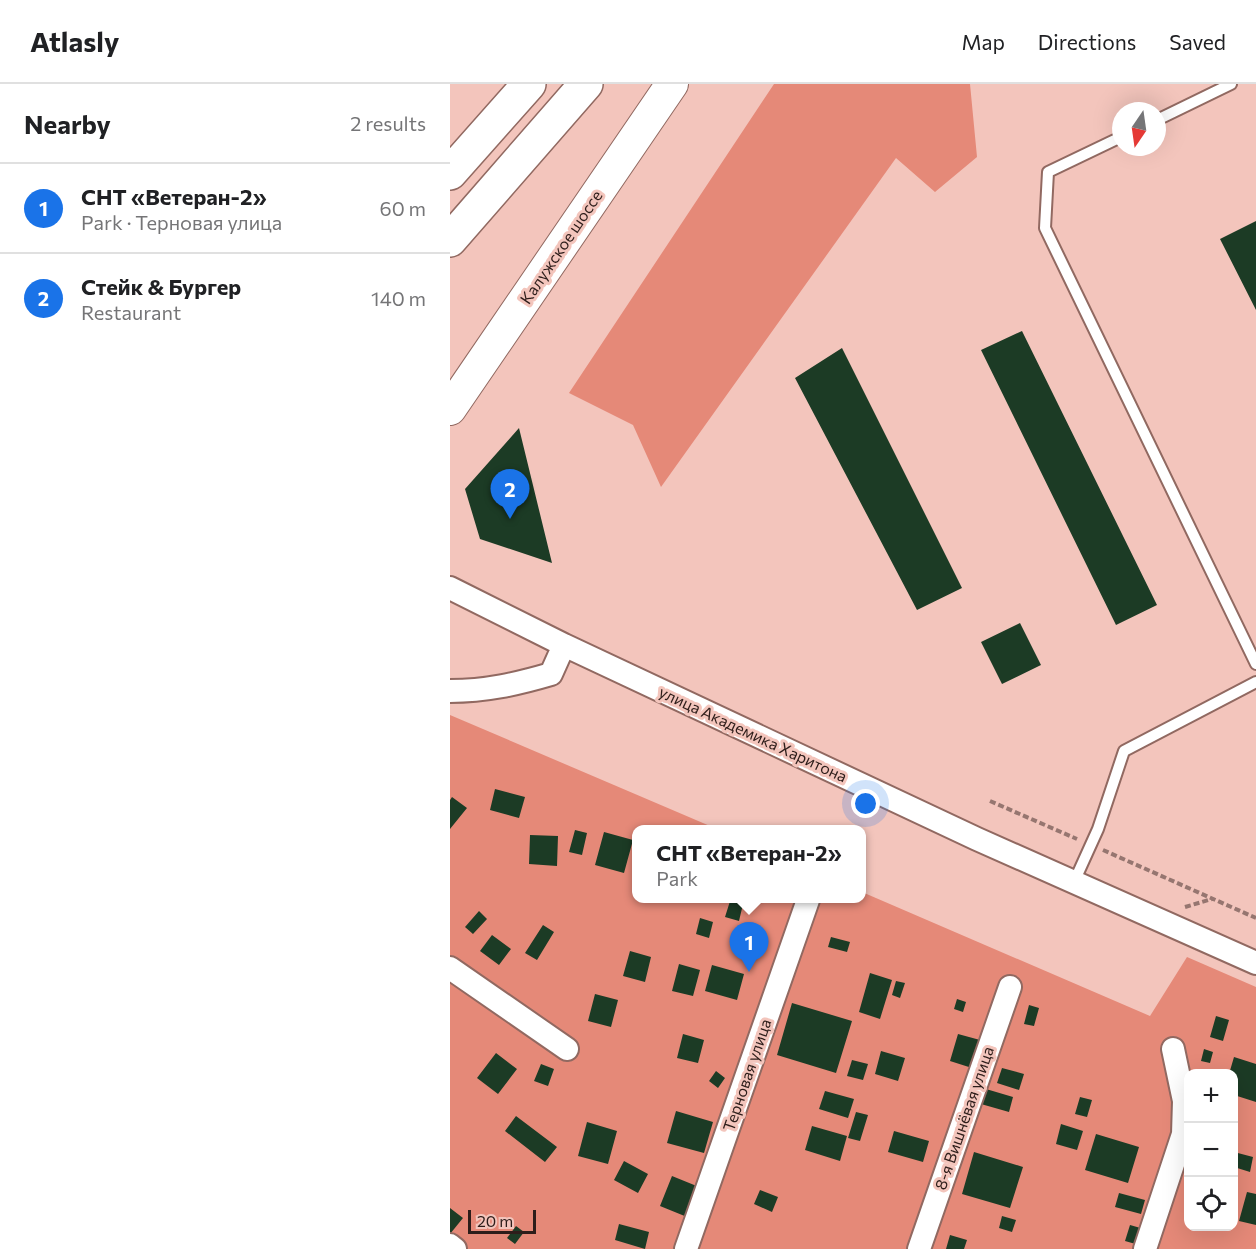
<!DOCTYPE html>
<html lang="en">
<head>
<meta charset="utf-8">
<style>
  :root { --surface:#fff; --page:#f6f6f6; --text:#202124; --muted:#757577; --line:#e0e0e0; --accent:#1a73e8 }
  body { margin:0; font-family:Commissioner,sans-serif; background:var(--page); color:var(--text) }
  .controls { position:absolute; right:18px; bottom:18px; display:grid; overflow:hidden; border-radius:12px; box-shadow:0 6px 24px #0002 }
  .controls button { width:54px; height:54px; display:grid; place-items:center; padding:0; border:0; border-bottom:2px solid var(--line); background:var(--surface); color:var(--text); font:30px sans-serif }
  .compass { position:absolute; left:662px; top:18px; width:54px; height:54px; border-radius:50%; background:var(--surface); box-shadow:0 6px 24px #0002; rotate:193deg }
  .scale { position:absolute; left:18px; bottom:15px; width:68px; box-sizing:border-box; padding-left:6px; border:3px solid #2d1d1a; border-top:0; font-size:16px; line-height:21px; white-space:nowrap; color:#2d1d1a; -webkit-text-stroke:4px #f3c5bc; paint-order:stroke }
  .you { position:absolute; left:416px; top:720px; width:21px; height:21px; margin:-15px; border:4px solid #fff; border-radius:50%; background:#1a73e8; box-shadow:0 0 0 9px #1a73e833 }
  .badge { display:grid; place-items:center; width:39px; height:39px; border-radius:50%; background:var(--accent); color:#fff; font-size:20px; font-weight:700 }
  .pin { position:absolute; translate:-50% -50px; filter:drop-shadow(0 2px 3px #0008) }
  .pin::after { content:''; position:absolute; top:32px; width:21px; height:18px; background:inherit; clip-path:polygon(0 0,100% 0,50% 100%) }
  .popup { position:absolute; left:182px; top:741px; width:234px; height:78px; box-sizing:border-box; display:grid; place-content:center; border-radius:12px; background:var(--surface); filter:drop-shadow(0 2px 4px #0005); font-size:20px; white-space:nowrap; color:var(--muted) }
  .popup b { font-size:22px; color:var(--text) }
  .popup::after { content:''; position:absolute; left:50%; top:100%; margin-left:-12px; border:12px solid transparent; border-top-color:var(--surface) }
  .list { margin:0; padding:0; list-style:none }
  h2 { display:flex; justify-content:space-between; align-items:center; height:78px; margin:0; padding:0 24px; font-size:26px }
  h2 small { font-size:20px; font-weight:400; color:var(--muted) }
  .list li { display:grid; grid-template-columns:39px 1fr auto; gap:18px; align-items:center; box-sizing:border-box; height:90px; padding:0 24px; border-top:2px solid var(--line) }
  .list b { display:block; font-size:22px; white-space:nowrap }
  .list p { margin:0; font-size:20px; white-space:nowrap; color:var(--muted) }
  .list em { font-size:20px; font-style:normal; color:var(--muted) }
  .icon { flex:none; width:33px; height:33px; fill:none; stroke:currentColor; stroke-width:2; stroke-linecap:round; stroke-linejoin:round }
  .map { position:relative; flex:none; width:806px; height:1165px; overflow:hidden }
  header { display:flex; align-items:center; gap:36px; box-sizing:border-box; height:84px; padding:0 30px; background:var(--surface); border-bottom:2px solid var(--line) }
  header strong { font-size:28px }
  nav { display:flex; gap:33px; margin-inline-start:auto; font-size:21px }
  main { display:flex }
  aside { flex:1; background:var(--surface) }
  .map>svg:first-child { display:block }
  .green { fill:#e58978; fill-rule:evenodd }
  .building { fill:#1c3b25 }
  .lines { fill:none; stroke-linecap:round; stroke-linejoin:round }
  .service-casing { stroke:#916961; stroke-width:14 }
  .minor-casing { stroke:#916961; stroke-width:26 }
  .secondary-casing { stroke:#916961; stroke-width:34 }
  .trunk-casing { stroke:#916961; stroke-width:36 }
  .path { stroke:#967670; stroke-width:4; stroke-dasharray:6 3; stroke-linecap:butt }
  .service { stroke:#fff; stroke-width:10 }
  .minor { stroke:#fff; stroke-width:22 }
  .secondary { stroke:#fff; stroke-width:32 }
  .trunk { stroke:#fff; stroke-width:33 }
  .labels { text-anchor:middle; stroke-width:6; stroke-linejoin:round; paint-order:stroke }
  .street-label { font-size:16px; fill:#2d1d1a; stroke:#f3c5bc }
</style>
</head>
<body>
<header>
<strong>Atlasly</strong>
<nav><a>Map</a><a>Directions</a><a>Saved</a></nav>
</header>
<main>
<aside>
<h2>Nearby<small>2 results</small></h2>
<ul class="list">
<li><span class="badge">1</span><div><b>СНТ «Ветеран-2»</b><p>Park · Терновая улица</p></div><em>60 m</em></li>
<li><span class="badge">2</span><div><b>Стейк &amp; Бургер</b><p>Restaurant</p></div><em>140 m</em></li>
</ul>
</aside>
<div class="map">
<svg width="806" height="1165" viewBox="0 0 806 1165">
  <rect width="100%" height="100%" fill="#f3c5bc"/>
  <path class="green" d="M324 0H520L527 73 485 108 446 74 211 403 183 341 119 309Z
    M0 631 267 745 186 746V814H412V808L700 932 737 873 806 903V1165H0ZM738 990H784V1142H738Z"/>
  <path class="building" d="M806 137V226L770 155Z
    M572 247 707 521 666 541 531 266Z
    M392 264 512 504 467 526 345 294Z
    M69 344 102 479 30 455 15 405Z
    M570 539 591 581 552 600 531 558Z
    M45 705 75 713 69 734 40 726Z
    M2 713 17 724 0 745V716Z
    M125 746 137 749 132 771 119 768Z
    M154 748 183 756 174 789 145 781Z
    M80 751 108 752 107 782 79 780Z
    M281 814 294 816 289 837 275 833Z
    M29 827 37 835 23 850 15 843Z
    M250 834 263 838 259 854 246 850Z
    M93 841 104 848 87 876 75 869Z
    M42 851 61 865 49 881 30 867Z
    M381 853 400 858 397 868 378 863Z
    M180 867 201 873 195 898 173 892Z
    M229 880 250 886 243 912 222 907Z
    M262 881 294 890 287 916 255 907Z
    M420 889 442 896 430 935 409 928Z
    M446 897 455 899 450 914 442 911Z
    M145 910 168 916 161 943 138 937Z
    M507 915 516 918 513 928 504 925Z
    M342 919 402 937 386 989 327 971Z
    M579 921 589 924 584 942 574 940Z
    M766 932 779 936 773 957 760 953Z
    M233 950 254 956 248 979 227 974Z
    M508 950 530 956 522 984 500 977Z
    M754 965 763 968 760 979 751 977Z
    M431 967 455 974 448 997 425 990Z
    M46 969 67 985 48 1010 27 994Z
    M784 973 806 980V1018L784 1011V990H779Z
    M402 976 418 980 413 996 397 992Z
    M91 980 104 985 98 1002 84 997Z
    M552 984 574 990 569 1006 547 999Z
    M266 987 275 994 268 1004 259 997Z
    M536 1005 563 1013 559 1028 531 1020Z
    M375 1007 404 1015 398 1034 369 1025Z
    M630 1013 642 1016 637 1033 625 1030Z
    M226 1027 263 1038 254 1069 217 1059Z
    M406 1028 418 1031 410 1057 398 1054Z
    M66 1032 107 1063 95 1078 55 1047Z
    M137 1038 167 1047 158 1080 128 1072Z
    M611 1040 633 1047 627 1066 606 1060Z
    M362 1042 397 1052 390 1077 355 1066Z
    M444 1047 479 1057 473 1078 438 1068Z
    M646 1050 689 1063 678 1099 635 1086Z
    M524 1068 573 1083 560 1124 512 1110Z
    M784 1068 803 1073 800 1088 784 1083Z
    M174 1077 198 1090 188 1109 164 1096Z
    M222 1092 254 1105 242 1135 210 1122Z
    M310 1106 328 1113 322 1128 304 1120Z
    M797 1108 806 1110V1141L789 1137Z
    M669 1109 695 1116 691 1130 665 1123Z
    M0 1124 13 1134 0 1150Z
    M552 1132 566 1136 562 1148 549 1144Z
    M169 1140 199 1148 195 1165 165 1156Z
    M680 1141 694 1145 689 1161 675 1157Z
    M66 1142 74 1148 65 1160 57 1154Z
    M500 1151 517 1156 514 1165H496Z"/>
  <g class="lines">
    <g class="service-casing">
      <path id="service" d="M707 36 781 0
        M671 53 598 88 595 144 806 580
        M624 798 648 745 674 667 806 598"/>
    </g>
    <g class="minor-casing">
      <path id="minor" d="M0 504 114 561 527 755 806 879
        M0 607C36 607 67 600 101 590L114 561
        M0 884 117 965
        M0 1161 5 1165
        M236 1165 358 816
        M469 1165 560 903
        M695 1165 733 1050 734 1017 723 965"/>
    </g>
    <g class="secondary-casing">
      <path id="secondary" d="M0 325 222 0"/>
    </g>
    <g class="trunk-casing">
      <path id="trunk" d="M0 89 79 0
        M0 156 136 0"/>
    </g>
    <path class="path" d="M540 717 627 755
      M653 766 806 834
      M735 823 762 815"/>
    <use href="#service" class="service"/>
    <use href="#minor" class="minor"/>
    <use href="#secondary" class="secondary"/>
    <use href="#trunk" class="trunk"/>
  </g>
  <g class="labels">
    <g class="street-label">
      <text transform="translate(111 163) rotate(-56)" y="6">Калужское шоссе</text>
      <text transform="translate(303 650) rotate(25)" y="6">улица Академика Харитона</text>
      <text transform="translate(297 991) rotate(-71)" y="6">Терновая улица</text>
      <text transform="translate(514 1034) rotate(-71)" y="6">8-я Вишнёвая улица</text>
    </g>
  </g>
</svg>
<div class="controls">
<button>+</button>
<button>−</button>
<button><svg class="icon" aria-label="locate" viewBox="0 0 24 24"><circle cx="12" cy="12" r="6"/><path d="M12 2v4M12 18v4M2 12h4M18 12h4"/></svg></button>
</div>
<svg class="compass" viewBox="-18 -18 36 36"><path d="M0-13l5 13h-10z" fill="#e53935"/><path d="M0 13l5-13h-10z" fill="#757577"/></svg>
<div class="scale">20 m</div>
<div class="you"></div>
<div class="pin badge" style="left:299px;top:888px">1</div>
<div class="popup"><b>СНТ «Ветеран-2»</b>Park</div>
<div class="pin badge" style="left:60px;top:435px">2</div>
</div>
</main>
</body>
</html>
